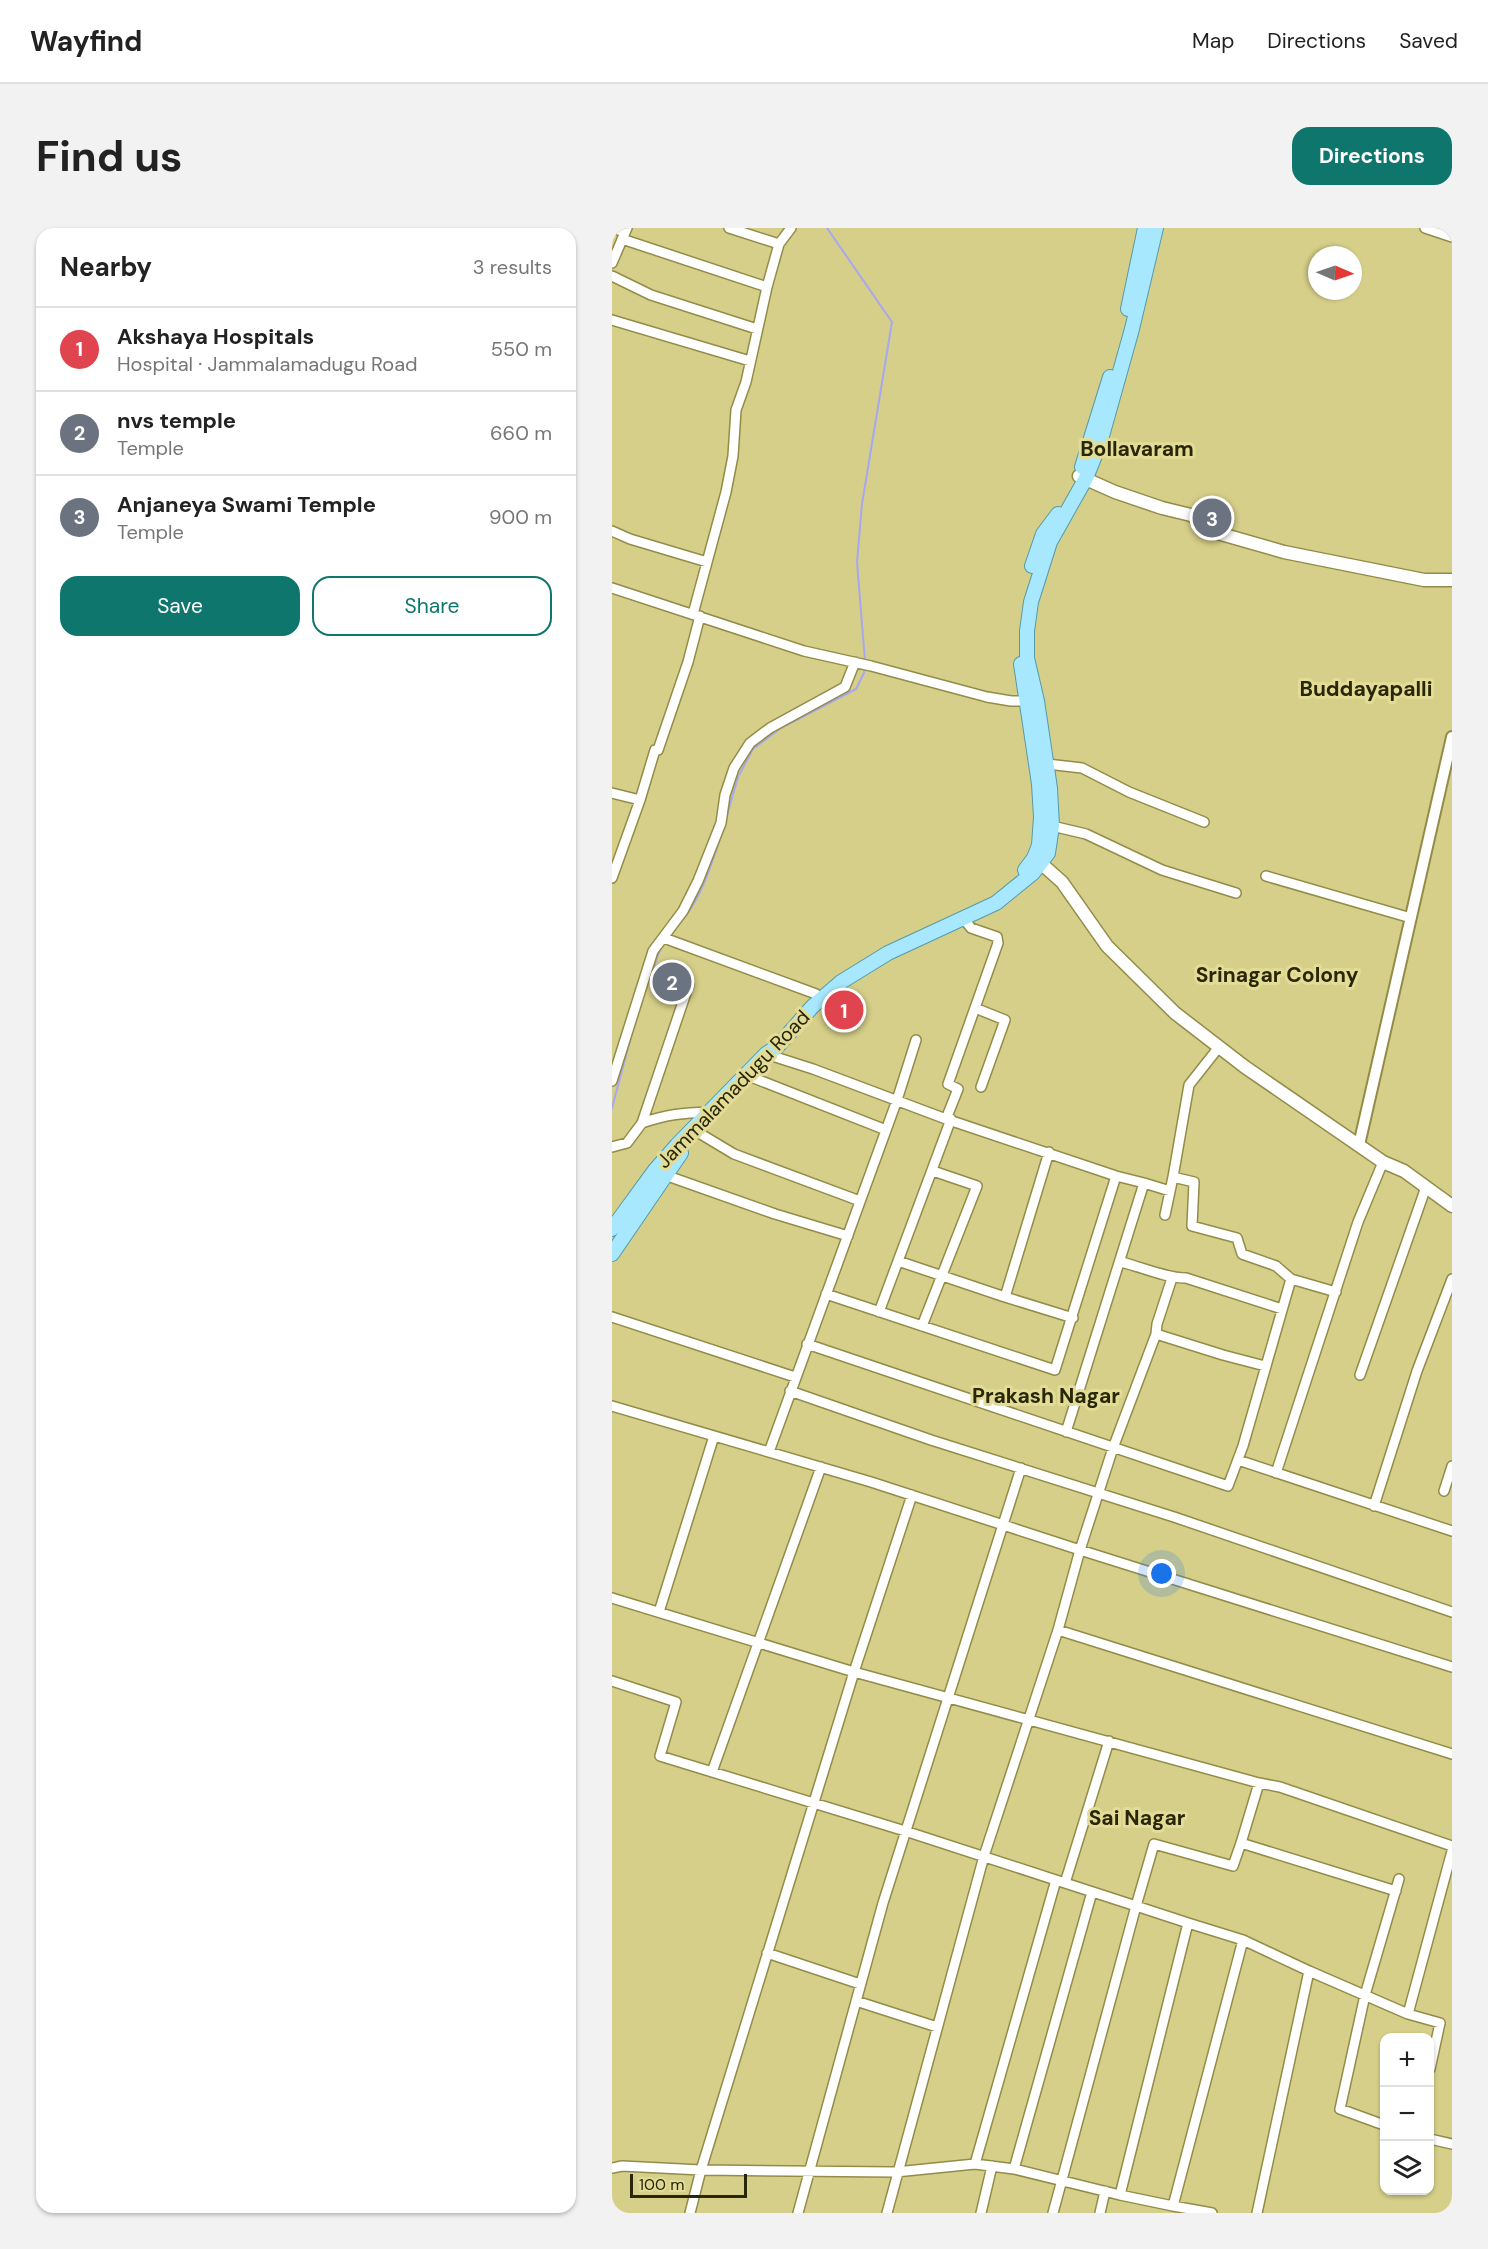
<!DOCTYPE html>
<html lang="en">
<head>
<meta charset="utf-8">
<style>
  :root { --surface:#fff; --page:#f2f2f2; --text:#222; --muted:#767676; --line:#e0e0e0; --accent:#0f766e }
  body { margin:0; font-family:"DM Sans",sans-serif; background:var(--page); color:var(--text) }
  .controls { position:absolute; right:18px; bottom:18px; display:grid; overflow:hidden; border-radius:12px; box-shadow:0 2px 4px #0004 }
  .controls button { width:54px; height:54px; display:grid; place-items:center; padding:0; border:0; border-bottom:2px solid var(--line); background:var(--surface); color:var(--text); font:30px sans-serif }
  .compass { position:absolute; left:696px; top:18px; width:54px; height:54px; border-radius:50%; background:var(--surface); box-shadow:0 2px 4px #0004; rotate:92deg }
  .scale { position:absolute; left:18px; bottom:15px; width:117px; box-sizing:border-box; padding-left:6px; border:3px solid #292609; border-top:0; font-size:16px; line-height:21px; white-space:nowrap; color:#292609; -webkit-text-stroke:4px #e3dc96; paint-order:stroke }
  .you { position:absolute; left:550px; top:1346px; width:21px; height:21px; margin:-15px; border:4px solid #fff; border-radius:50%; background:#1a73e8; box-shadow:0 0 0 9px #1a73e833 }
  .badge { display:grid; place-items:center; width:39px; height:39px; border-radius:50%; background:var(--accent); color:#fff; font-size:20px; font-weight:700 }
  .pin { position:absolute; translate:-50% -50%; border:3px solid #fff; box-shadow:0 2px 6px #0006 }
  .list { margin:0; padding:0; list-style:none }
  h2 { display:flex; justify-content:space-between; align-items:center; height:78px; margin:0; padding:0 24px; font-size:26px }
  h2 small { font-size:20px; font-weight:400; color:var(--muted) }
  .list li { display:grid; grid-template-columns:39px 1fr auto; gap:18px; align-items:center; box-sizing:border-box; height:84px; padding:0 24px; border-top:2px solid var(--line) }
  .list b { display:block; font-size:22px; white-space:nowrap }
  .list p { margin:0; font-size:20px; white-space:nowrap; color:var(--muted) }
  .list em { font-size:20px; font-style:normal; color:var(--muted) }
  .actions { display:flex; gap:12px; padding:18px 24px }
  .actions a { flex:1; padding:14px 0; border:2px solid var(--accent); border-radius:18px; text-align:center; font-size:21px; color:var(--accent) }
  .actions .main { background:var(--accent); color:#fff }
  .icon { flex:none; width:33px; height:33px; fill:none; stroke:currentColor; stroke-width:2; stroke-linecap:round; stroke-linejoin:round }
  .map { position:relative; flex:none; width:840px; height:1985px; overflow:hidden; border-radius:18px }
  header { display:flex; align-items:center; gap:36px; box-sizing:border-box; height:84px; padding:0 30px; background:var(--surface); border-bottom:2px solid var(--line) }
  header strong { font-size:28px }
  nav { display:flex; gap:33px; margin-inline-start:auto; font-size:21px }
  .intro { display:flex; align-items:center; justify-content:space-between; box-sizing:border-box; height:144px; padding:0 36px }
  h1 { margin:0; font-size:42px }
  .button { padding:15px 27px; border-radius:18px; background:var(--accent); color:#fff; font-size:21px; font-weight:700 }
  main { display:flex; gap:36px; padding:0 36px }
  aside { flex:1; background:var(--surface); border-radius:18px; box-shadow:0 2px 4px #0004 }
  .map>svg:first-child { display:block }
  .lines { fill:none; stroke-linecap:round; stroke-linejoin:round }
  .stream { stroke:#a7a7f2; stroke-width:2 }
  .minor-casing { stroke:#938c48; stroke-width:12 }
  .tertiary-casing { stroke:#938c48; stroke-width:14 }
  .secondary-casing { stroke:#938c48; stroke-width:15 }
  .primary-casing { stroke:#559aa8; stroke-width:16 }
  .minor { stroke:#fff; stroke-width:9 }
  .tertiary { stroke:#fff; stroke-width:10 }
  .secondary { stroke:#fff; stroke-width:12 }
  .primary { stroke:#a7e8fe; stroke-width:14 }
  .labels { text-anchor:middle; stroke-width:6; stroke-linejoin:round; paint-order:stroke }
  .street-label { font-size:20px; fill:#292609; stroke:#e3dc96 }
  .neighbourhood-label { font-size:21px; font-weight:bold; fill:#292609; stroke:#e3dc96 }
</style>
</head>
<body>
<header>
<strong>Wayfind</strong>
<nav><a>Map</a><a>Directions</a><a>Saved</a></nav>
</header>
<div class="intro"><h1>Find us</h1><a class="button">Directions</a></div>
<main>
<aside>
<h2>Nearby<small>3 results</small></h2>
<ul class="list">
<li><span class="badge" style="background:#e0444e">1</span><div><b>Akshaya Hospitals</b><p>Hospital · Jammalamadugu Road</p></div><em>550 m</em></li>
<li><span class="badge" style="background:#6b7280">2</span><div><b>nvs temple</b><p>Temple</p></div><em>660 m</em></li>
<li><span class="badge" style="background:#6b7280">3</span><div><b>Anjaneya Swami Temple</b><p>Temple</p></div><em>900 m</em></li>
</ul>
<div class="actions"><a class="main">Save</a><a>Share</a></div>
</aside>
<div class="map">
<svg width="840" height="1985" viewBox="0 0 840 1985">
  <rect width="100%" height="100%" fill="#d6cf89"/>
  <g class="lines">
    <path class="stream" d="M215 0 280 94 250 276 245 334 253 433
      M114 591 126 549 141 521 169 500 244 461 252 445 253 439
      M64 699C88 675 97 642 108 611
      M36 754 49 720
      M0 880 20 805"/>
    <g class="minor-casing">
      <path id="minor" d="M0 0 13 4
        M117 0 167 16
        M813 0 840 9
        M10 11 155 59
        M0 35 15 0
        M0 48 39 67 145 101
        M0 92 138 133
        M0 303 18 311 95 334
        M0 360 192 423 259 438 375 469 399 473H419
        M81 386 114 264 121 228 124 182 134 154 155 59 167 16 179 0
        M435 536 470 540 517 564 592 594
        M0 565 28 572
        M440 598 474 606 550 642 624 665
        M654 648 799 690
        M0 650 28 572 43 522H46L76 434 88 388
        M52 710 204 766
        M363 780 393 792 369 859
        M607 819 577 857 561 949 582 954 580 998 625 1010 630 1026 664 1038 679 1051 724 1064
        M154 826 201 841 334 891 504 948 532 955 454 1204
        M134 847 274 902
        M0 853 41 723 71 683 86 653 109 595 113 567 122 540 138 515 158 500 233 459 243 434
        M334 891 346 861 336 856 386 715 385 709 359 700 351 690
        M30 895C55 886 72 885 98 884
        M82 902 122 926 248 973
        M0 919 15 915 30 895 77 756
        M50 946 163 986 236 1008
        M532 955 558 963
        M553 987 561 949
        M286 1033 393 1069 437 924
        M509 1034C530 1039 553 1050 574 1050L670 1081
        M214 1066 443 1142 504 948
        M393 1069 461 1090
        M267 1084 339 891
        M0 1089 183 1149
        M310 1098 365 958 321 943
        M544 1106 611 1127 653 1138
        M195 1116 616 1258 631 1218 679 1051
        M748 1147 814 959
        M178 1163 319 1212 562 1289 840 1384
        M0 1178 259 1254 468 1322 840 1439
        M157 1224 285 872 304 812
        M626 1232 840 1303
        M664 1245 746 994 771 934
        M832 1263 840 1238
        M762 1278 805 1143 840 1051
        M0 1370 242 1444 647 1555 668 1559 840 1618
        M47 1384 102 1208
        M446 1402 840 1526
        M0 1453 64 1474 48 1528 293 1603 453 1655 497 1513
        M100 1544 209 1239
        M629 1615 647 1555
        M444 1652 363 1936 402 1941 480 1664
        M631 1712 697 1743 645 1985
        M155 1725 248 1756
        M697 1743 796 1786 828 1795 818 1841
        M244 1773 325 1799
        M796 1786 840 1623
        M772 1897 728 1881 753 1767 787 1651
        M818 1911 840 1916
        M0 1940 10 1938 89 1942 284 1944 363 1936
        M402 1941 508 1967 576 1695 524 1678 542 1616 621 1638 629 1615 784 1663
        M508 1967 561 1978 631 1712 576 1695
        M561 1978 600 1985
        M78 1985 89 1942 242 1444 300 1267
        M186 1985 271 1675 409 1240
        M275 1985 372 1628 446 1402 468 1322 501 1220 544 1106 545 1096 560 1050
        M369 1985 380 1938
        M441 1985 524 1678 453 1655
        M488 1985 493 1963"/>
    </g>
    <g class="tertiary-casing">
      <path id="tertiary" d="M747 917 840 509"/>
    </g>
    <g class="secondary-casing">
      <path id="secondary" d="M467 248 503 264 550 280 579 287 584 290 592 301 602 304 672 324 812 352H840
        M423 630 450 654 495 718 563 785 633 839 771 934 792 943 840 978"/>
    </g>
    <g class="primary-casing">
      <path id="primary" d="M516 81 533 0
        M470 239 498 149
        M420 338 431 306 446 286
        M409 436 427 556 429 589 427 617 422 630 413 642
        M0 1001 43 942 65 917 154 826 165 819 201 778 229 754 276 725 384 675 421 645 436 625 440 598 438 560 425 473 415 430V403L419 374 438 314 474 250 488 215 520 101 544 0
        M0 1026 69 925"/>
    </g>
    <use href="#minor" class="minor"/>
    <use href="#tertiary" class="tertiary"/>
    <use href="#secondary" class="secondary"/>
    <use href="#primary" class="primary"/>
  </g>
  <g class="labels">
    <g class="street-label">
      <text transform="translate(121 861) rotate(-46)" y="7">Jammalamadugu Road</text>
    </g>
    <g class="neighbourhood-label">
      <text x="525" y="228">Bollavaram</text>
      <text x="754" y="468">Buddayapalli</text>
      <text x="665" y="754">Srinagar Colony</text>
      <text x="434" y="1175">Prakash Nagar</text>
      <text x="525" y="1597">Sai Nagar</text>
    </g>
  </g>
</svg>
<div class="controls">
<button>+</button>
<button>−</button>
<button><svg class="icon" aria-label="layers" viewBox="0 0 24 24"><path d="M12 4l9 5-9 5-9-5zM3 14l9 5 9-5"/></svg></button>
</div>
<svg class="compass" viewBox="-18 -18 36 36"><path d="M0-13l5 13h-10z" fill="#e53935"/><path d="M0 13l5-13h-10z" fill="#767676"/></svg>
<div class="scale">100 m</div>
<div class="you"></div>
<div class="pin badge" style="left:232px;top:782px;background:#e0444e">1</div>
<div class="pin badge" style="left:60px;top:754px;background:#6b7280">2</div>
<div class="pin badge" style="left:600px;top:290px;background:#6b7280">3</div>
</div>
</main>
</body>
</html>
